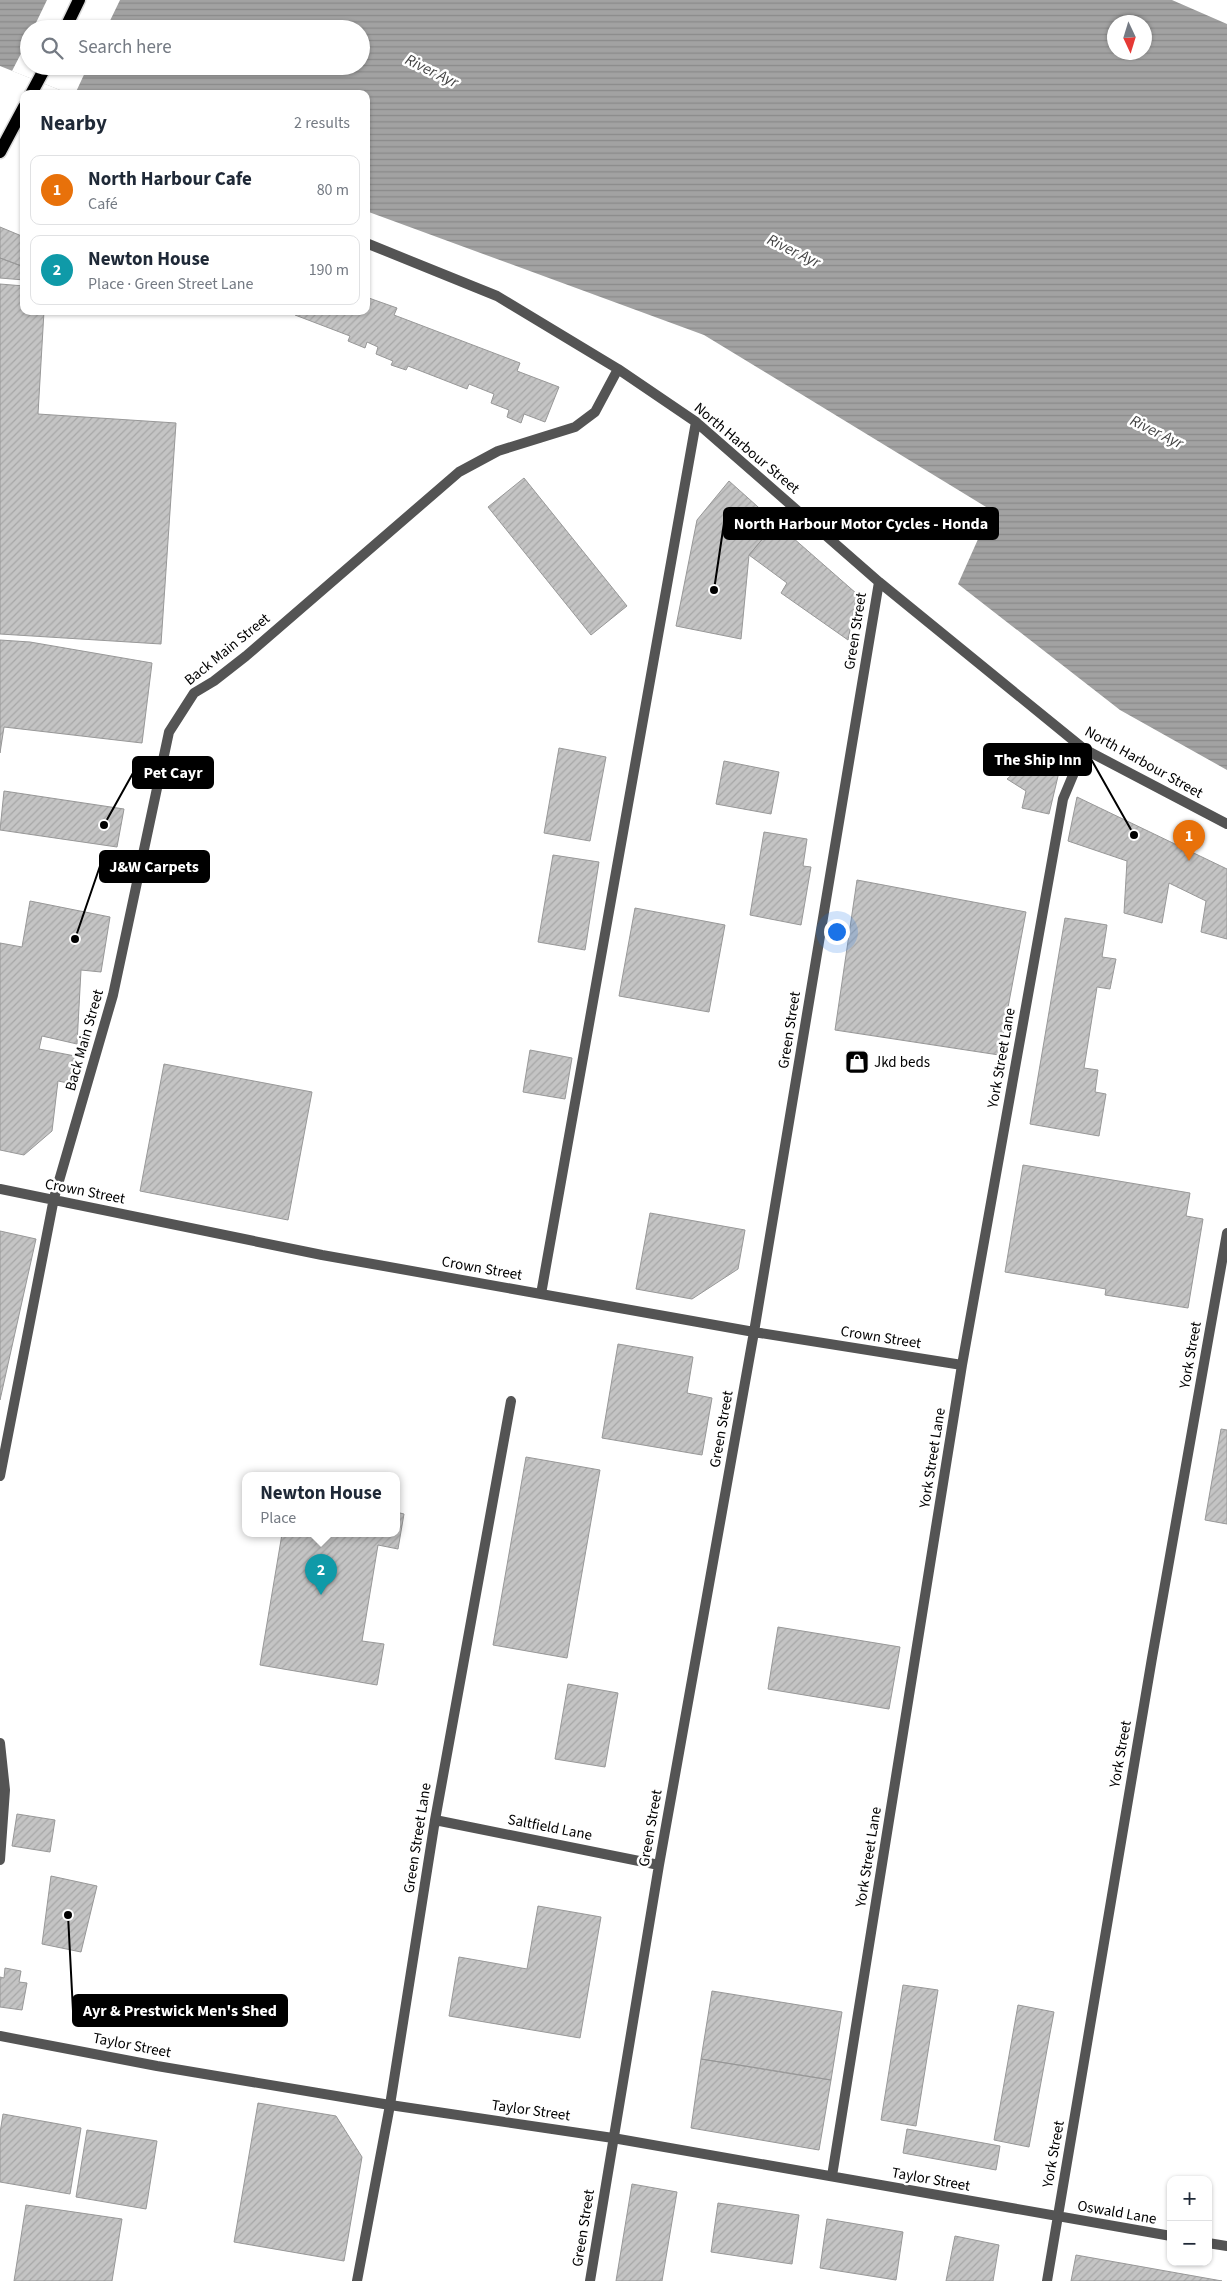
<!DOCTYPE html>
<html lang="en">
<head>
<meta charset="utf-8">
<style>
  :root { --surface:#fff; --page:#f2f2f3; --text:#1f2937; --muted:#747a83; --line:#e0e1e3; --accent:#2563eb }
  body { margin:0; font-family:"Source Sans 3",sans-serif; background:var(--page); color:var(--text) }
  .controls { position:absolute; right:15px; bottom:15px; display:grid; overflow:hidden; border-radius:10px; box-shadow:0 1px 4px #0004 }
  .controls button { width:45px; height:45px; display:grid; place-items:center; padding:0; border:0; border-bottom:1px solid var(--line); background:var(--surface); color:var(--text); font:25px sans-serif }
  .compass { position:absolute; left:1107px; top:15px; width:45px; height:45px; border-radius:50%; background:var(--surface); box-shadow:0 1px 4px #0004; rotate:176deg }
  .you { position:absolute; left:836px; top:931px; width:18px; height:18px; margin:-12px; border:4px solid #fff; border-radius:50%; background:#1a73e8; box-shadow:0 0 0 8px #1a73e833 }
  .badge { display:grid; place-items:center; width:32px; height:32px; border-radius:50%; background:var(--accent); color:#fff; font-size:16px; font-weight:700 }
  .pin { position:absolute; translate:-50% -41px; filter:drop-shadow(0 1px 2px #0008) }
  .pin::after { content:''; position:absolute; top:26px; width:18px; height:15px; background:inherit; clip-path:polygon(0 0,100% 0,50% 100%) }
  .popup { position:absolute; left:242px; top:1472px; width:158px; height:65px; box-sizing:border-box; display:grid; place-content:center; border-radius:10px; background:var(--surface); filter:drop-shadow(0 1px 4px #0005); font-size:16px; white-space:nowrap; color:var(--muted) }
  .popup b { font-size:19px; color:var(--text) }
  .popup::after { content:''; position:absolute; left:50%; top:100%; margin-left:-10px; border:10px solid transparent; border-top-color:var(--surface) }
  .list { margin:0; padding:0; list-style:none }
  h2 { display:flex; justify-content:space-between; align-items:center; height:65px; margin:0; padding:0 20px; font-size:21px }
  h2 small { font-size:16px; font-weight:400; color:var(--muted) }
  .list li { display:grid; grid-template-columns:32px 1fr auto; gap:15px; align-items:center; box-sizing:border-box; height:70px; margin:0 10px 10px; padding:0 10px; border:1px solid var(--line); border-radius:10px }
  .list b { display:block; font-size:19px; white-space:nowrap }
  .list p { margin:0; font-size:16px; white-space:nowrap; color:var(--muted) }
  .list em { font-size:16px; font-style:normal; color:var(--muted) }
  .icon { flex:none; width:28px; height:28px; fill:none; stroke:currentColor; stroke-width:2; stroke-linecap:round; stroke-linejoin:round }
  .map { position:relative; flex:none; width:1227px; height:2281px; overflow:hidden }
  .search { position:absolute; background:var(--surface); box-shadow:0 1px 4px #0004; left:20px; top:20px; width:350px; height:55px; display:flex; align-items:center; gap:12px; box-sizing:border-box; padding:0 18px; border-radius:28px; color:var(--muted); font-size:19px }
  .panel { position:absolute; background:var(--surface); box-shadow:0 1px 4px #0004; left:20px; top:90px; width:350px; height:225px; border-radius:10px }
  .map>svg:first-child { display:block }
  .water { fill:url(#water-rules); fill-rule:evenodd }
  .pier { fill:#fff }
  .building { fill:url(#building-hatch); stroke:#989898 }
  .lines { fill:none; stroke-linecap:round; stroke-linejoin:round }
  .primary-casing { stroke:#dbdbdb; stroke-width:15 }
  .street { stroke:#545454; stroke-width:10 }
  .primary { stroke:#000; stroke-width:12 }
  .labels { text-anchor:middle; stroke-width:5; stroke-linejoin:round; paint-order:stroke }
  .street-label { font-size:15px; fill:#000; stroke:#fff }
  .poi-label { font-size:15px; fill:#000; stroke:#fff; text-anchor:start }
  .water-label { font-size:16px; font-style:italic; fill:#434343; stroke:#fff }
  .leader { fill:none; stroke:#000; stroke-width:2 }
  .callout-dot { fill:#000; stroke:#fff; stroke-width:2 }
  .callout { fill:#000; stroke:#000; stroke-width:2 }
  .callout-label { font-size:16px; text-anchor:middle; font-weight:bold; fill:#fff }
</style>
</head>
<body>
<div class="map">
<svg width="1227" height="2281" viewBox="0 0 1227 2281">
  <defs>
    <pattern id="water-rules" width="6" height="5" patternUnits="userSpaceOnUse" patternTransform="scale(1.25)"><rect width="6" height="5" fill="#a2a2a2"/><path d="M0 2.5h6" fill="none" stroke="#8a8a8a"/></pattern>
    <pattern id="building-hatch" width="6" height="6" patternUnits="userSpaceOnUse" patternTransform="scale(1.25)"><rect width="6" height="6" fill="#c4c4c4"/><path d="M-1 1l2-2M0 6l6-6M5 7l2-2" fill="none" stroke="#a7a7a7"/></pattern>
  </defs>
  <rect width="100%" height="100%" fill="#fff"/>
  <path class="water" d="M0 0H1172L1227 24V770L1120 710 958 584 991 510 704 335 366 211V94H70L0 66ZM1114 22H1144V52H1114ZM29 29H361V66H29Z"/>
  <path class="pier" d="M47 0H120L106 29H33Z
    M29 38V66H88L75 94H70L12 71Z"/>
  <path class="building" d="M0 227 24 237V267L0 258Z
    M0 258 24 267V280L0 278Z
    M0 284 24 286V311H44L38 414 176 423 161 644 0 634Z
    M366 297 397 308 394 315 520 363 517 371 559 387 545 422 524 414 521 423 507 417 509 410 491 403 494 394 469 384 467 389 408 366 406 370 391 365 393 361 376 354 378 347 367 342 365 348 348 341 350 336 295 315 296 311H366Z
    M524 478 627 606 591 635 488 507Z
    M729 481 776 523 749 555 741 639 676 626 697 520Z
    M776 523 857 594 848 640 781 593 787 583 749 555Z
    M0 640 30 642 152 663 142 743 4 727 0 753Z
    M559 748 606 757 590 841 544 833Z
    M1039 752 1059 772 1049 814 1022 808 1026 791 1007 779Z
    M724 761 779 772 771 814 716 804Z
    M4 791 124 809 117 847 0 830Z
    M1077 797 1227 869V939L1201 932 1206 901 1169 883 1162 923 1124 913 1127 861 1068 841Z
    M764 832 807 839 803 866 811 867 801 925 750 915Z
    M553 855 599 862 585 950 538 942Z
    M857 880 1026 912 999 1055 835 1030Z
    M30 901 110 917 101 972 81 970 77 1044 42 1036 39 1049 75 1056 68 1083 58 1081 52 1131 24 1155 0 1150V943L22 947Z
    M635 908 725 925 709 1012 619 996Z
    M1065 918 1107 925 1102 957 1116 959 1110 989 1097 987 1084 1068 1098 1070 1095 1092 1106 1094 1099 1136 1030 1124Z
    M530 1050 572 1058 565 1099 523 1092Z
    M164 1064 312 1092 288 1220 140 1191Z
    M1023 1165 1190 1193 1186 1216 1203 1219 1188 1308 1105 1295 1106 1289 1005 1272Z
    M650 1213 745 1230 738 1269 692 1299 636 1289Z
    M0 1231 36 1239 0 1400Z
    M618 1344 693 1357 687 1393 712 1398 702 1455 602 1438Z
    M1221 1429 1227 1430V1524L1205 1520Z
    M526 1457 600 1470 567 1658 493 1645Z
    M396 1512 404 1514 398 1549 378 1545 362 1641 384 1644 377 1685 260 1665 282 1534H396Z
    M778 1627 900 1647 889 1709 768 1689Z
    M568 1684 618 1693 605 1767 555 1759Z
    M17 1814 55 1820 50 1852 12 1846Z
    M51 1876 97 1886 81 1952 42 1944Z
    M538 1906 601 1917 580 2038 449 2016 459 1957 527 1969Z
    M5 1968 21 1971 19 1982 27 1983 22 2010 0 2007V1977L4 1978Z
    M903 1985 938 1990 916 2126 881 2120Z
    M712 1991 842 2012 831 2080 701 2059Z
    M1018 2005 1054 2012 1029 2147 994 2140Z
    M701 2059 831 2080 819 2150 691 2128Z
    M258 2103 336 2116 362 2157 344 2261 234 2242Z
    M3 2114 81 2128 70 2194 0 2182V2133Z
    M907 2129 1000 2146 996 2170 903 2153Z
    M87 2130 157 2141 146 2209 76 2197Z
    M632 2184 677 2192 662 2281H616Z
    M718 2203 799 2215 792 2264 711 2252Z
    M26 2205 122 2219 112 2281H14Z
    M827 2219 903 2232 896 2280 820 2268Z
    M955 2236 999 2245 993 2281H946Z
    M1076 2255 1222 2281H1071Z"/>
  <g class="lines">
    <g class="primary-casing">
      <path id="primary" d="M65 29 79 0
        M31 94 46 66
        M0 152 24 107"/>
    </g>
    <path class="street" d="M366 243 497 296 618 369 696 422 879 582 1084 749 1227 824
      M0 1189 322 1255 754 1332 962 1365
      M541 1294 696 422
      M0 1476 54 1198 113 995 169 732 194 693 214 681 246 656 459 472 498 451 575 427 595 412 618 369
      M0 1743 5 1790 0 1860
      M435 1820 659 1865
      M0 2036 157 2066 390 2105 613 2138 1171 2236
      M832 2176 962 1365 1063 799 1084 749
      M1208 2243 1227 2246
      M357 2281 390 2105 435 1820 511 1401
      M590 2281 659 1865 754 1332 879 582
      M1047 2281 1152 1658 1227 1233"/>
    <use href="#primary" class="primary"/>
  </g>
  <defs>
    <g id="shop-square" transform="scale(1.25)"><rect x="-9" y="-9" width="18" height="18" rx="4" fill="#000" stroke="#fff"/><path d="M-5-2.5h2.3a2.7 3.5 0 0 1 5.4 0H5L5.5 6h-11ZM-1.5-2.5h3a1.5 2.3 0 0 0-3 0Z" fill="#fff"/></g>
  </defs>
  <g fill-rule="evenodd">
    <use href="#shop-square" x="857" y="1062"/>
  </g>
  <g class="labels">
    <g class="street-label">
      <text transform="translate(747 448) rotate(40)" y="5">North Harbour Street</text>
      <text transform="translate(855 631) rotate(-81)" y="5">Green Street</text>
      <text transform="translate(227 649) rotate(-39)" y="5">Back Main Street</text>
      <text transform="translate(1144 762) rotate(29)" y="5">North Harbour Street</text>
      <text transform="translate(789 1030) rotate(-81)" y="5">Green Street</text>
      <text transform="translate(84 1040) rotate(-74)" y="5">Back Main Street</text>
      <text transform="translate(1001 1058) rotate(-80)" y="5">York Street Lane</text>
      <text transform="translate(85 1191) rotate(11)" y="5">Crown Street</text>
      <text transform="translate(482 1268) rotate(10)" y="5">Crown Street</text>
      <text transform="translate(881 1337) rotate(9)" y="5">Crown Street</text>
      <text transform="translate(1190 1355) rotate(-80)" y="5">York Street</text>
      <text transform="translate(721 1429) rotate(-80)" y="5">Green Street</text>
      <text transform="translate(932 1458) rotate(-81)" y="5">York Street Lane</text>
      <text transform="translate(1120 1754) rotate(-80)" y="5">York Street</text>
      <text transform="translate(550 1827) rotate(11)" y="5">Saltfield Lane</text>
      <text transform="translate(650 1828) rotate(-80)" y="5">Green Street</text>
      <text transform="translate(417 1838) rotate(-81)" y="5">Green Street Lane</text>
      <text transform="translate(868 1857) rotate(-81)" y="5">York Street Lane</text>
      <text transform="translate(132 2045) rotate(11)" y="5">Taylor Street</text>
      <text transform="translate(531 2110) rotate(8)" y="5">Taylor Street</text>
      <text transform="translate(1053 2154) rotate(-80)" y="5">York Street</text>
      <text transform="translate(931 2179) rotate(10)" y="5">Taylor Street</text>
      <text transform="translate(1117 2212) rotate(10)" y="5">Oswald Lane</text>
      <text transform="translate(583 2228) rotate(-81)" y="5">Green Street</text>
    </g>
    <g class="poi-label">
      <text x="874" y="1067">Jkd beds</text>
    </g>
    <g class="water-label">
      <text transform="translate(432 70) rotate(26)" y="6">River Ayr</text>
      <text transform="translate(794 250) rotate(26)" y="6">River Ayr</text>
      <text transform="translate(1157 431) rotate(26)" y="6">River Ayr</text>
    </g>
  </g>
  <path class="leader" d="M714 590L724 523M1134 835L1091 759M104 825L133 773M75 939L100 866M68 1915L73 2011"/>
  <g class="callout-dot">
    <circle cx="714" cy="590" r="5"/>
    <circle cx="1134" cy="835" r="5"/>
    <circle cx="104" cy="825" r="5"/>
    <circle cx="75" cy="939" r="5"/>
    <circle cx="68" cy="1915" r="5"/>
  </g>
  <g class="callout">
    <rect x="724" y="508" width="274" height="31" rx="5"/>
    <rect x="984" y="744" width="107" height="31" rx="5"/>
    <rect x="133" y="757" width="80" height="31" rx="5"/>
    <rect x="100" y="851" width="109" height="31" rx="5"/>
    <rect x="73" y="1995" width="214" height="31" rx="5"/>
  </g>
  <g class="callout-label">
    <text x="861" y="529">North Harbour Motor Cycles - Honda</text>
    <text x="1038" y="765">The Ship Inn</text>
    <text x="173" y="778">Pet Cayr</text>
    <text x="154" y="872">J&amp;W Carpets</text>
    <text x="180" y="2016">Ayr &amp; Prestwick Men's Shed</text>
  </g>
</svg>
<div class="controls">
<button>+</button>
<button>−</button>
</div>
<svg class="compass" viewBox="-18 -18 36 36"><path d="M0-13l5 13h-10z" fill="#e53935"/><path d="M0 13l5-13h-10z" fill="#747a83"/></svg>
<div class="you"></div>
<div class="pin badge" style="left:1189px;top:861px;background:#e8710a">1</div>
<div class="pin badge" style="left:321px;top:1595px;background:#0f9aa8">2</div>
<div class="popup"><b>Newton House</b>Place</div>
<div class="search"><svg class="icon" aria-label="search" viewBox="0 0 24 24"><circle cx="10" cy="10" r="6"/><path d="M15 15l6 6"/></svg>Search here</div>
<section class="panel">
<h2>Nearby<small>2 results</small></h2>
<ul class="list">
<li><span class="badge" style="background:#e8710a">1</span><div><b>North Harbour Cafe</b><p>Café</p></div><em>80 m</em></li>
<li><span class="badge" style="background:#0f9aa8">2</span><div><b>Newton House</b><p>Place · Green Street Lane</p></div><em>190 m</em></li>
</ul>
</section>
</div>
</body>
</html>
